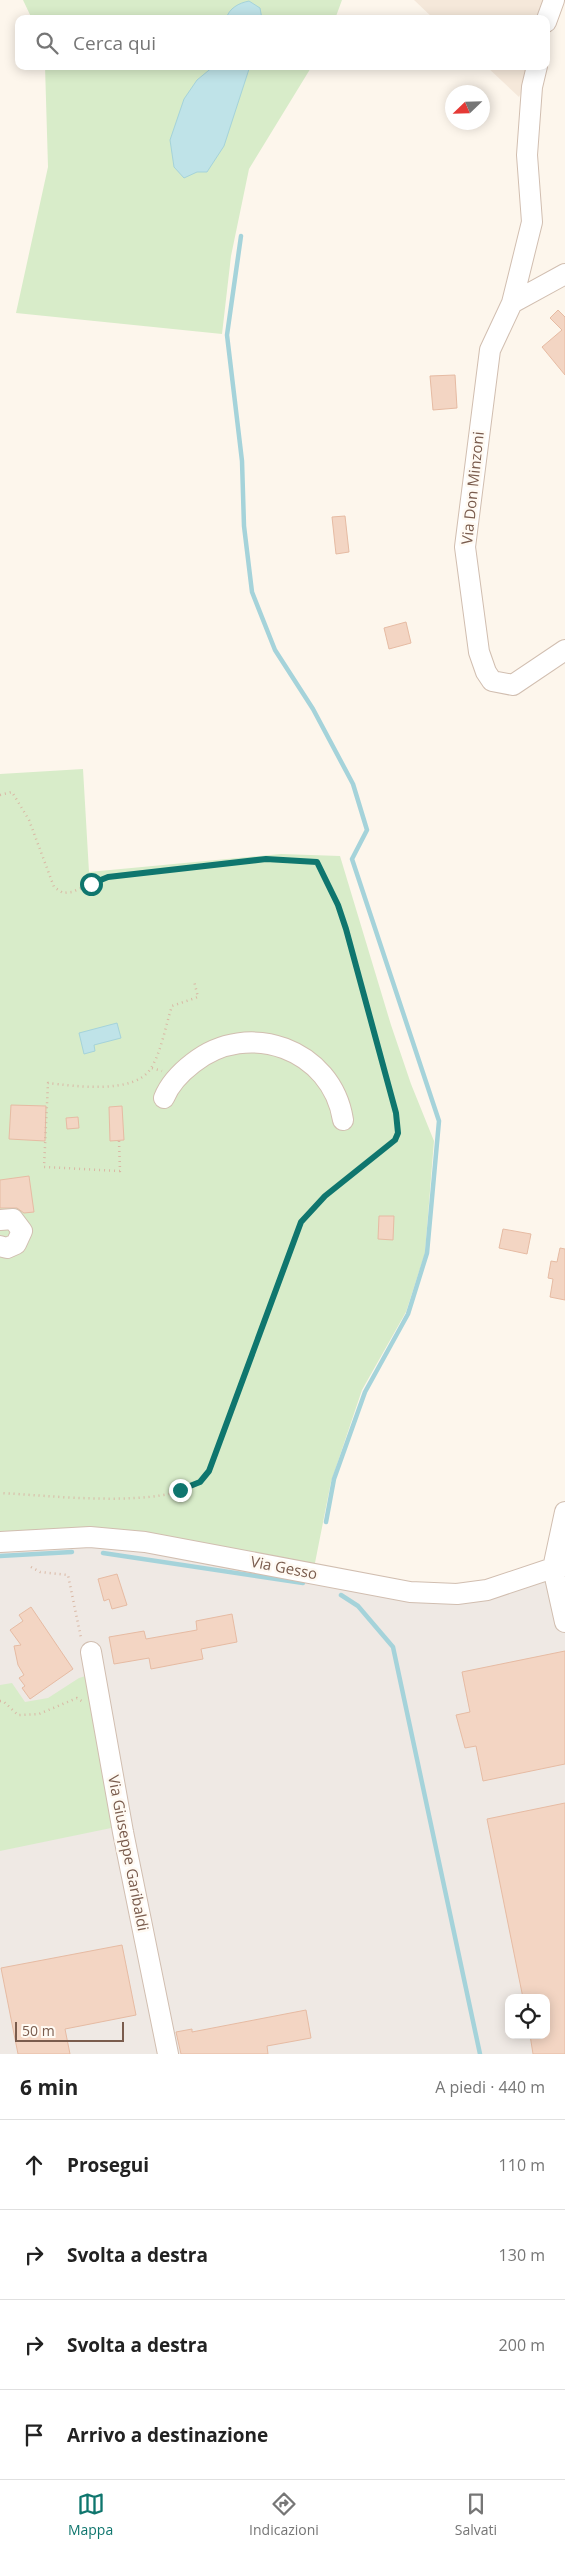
<!DOCTYPE html>
<html lang="it">
<head>
<meta charset="utf-8">
<style>
  :root { --surface:#fff; --page:#f2f2f2; --text:#222; --muted:#767676; --line:#e0e0e0; --accent:#0f766e }
  body { margin:0; font-family:"Open Sans",sans-serif; background:var(--page); color:var(--text) }
  .controls { position:absolute; right:15px; bottom:15px; display:grid; overflow:hidden; border-radius:10px; box-shadow:0 2px 12px #0003 }
  .controls button { width:45px; height:45px; display:grid; place-items:center; padding:0; border:0; border-bottom:1px solid var(--line); background:var(--surface); color:var(--text); font:25px sans-serif }
  .compass { position:absolute; left:445px; top:85px; width:45px; height:45px; border-radius:50%; background:var(--surface); box-shadow:0 2px 12px #0003; rotate:247deg }
  .scale { position:absolute; left:15px; bottom:12px; width:109px; box-sizing:border-box; padding-left:5px; border:2px solid #7a5c4d; border-top:0; font-size:14px; line-height:18px; white-space:nowrap; color:#7a5c4d; -webkit-text-stroke:4px #fffaf3; paint-order:stroke }
  .stop { position:absolute; width:15px; height:15px; margin:-11px; border:4px solid #0f766e; border-radius:50%; background:#fff }
  .stop.end { background:#0f766e; border-color:#fff; box-shadow:0 1px 5px #0008 }
  .list { margin:0; padding:0; list-style:none }
  h2 { display:flex; justify-content:space-between; align-items:center; height:65px; margin:0; padding:0 20px; font-size:21px }
  h2 small { font-size:16px; font-weight:400; color:var(--muted) }
  .list li { display:grid; grid-template-columns:32px 1fr auto; gap:15px; align-items:center; box-sizing:border-box; height:90px; padding:0 20px; border-top:1px solid var(--line) }
  .list b { display:block; font-size:19px; white-space:nowrap }
  .list em { font-size:16px; font-style:normal; color:var(--muted) }
  .icon { flex:none; width:28px; height:28px; fill:none; stroke:currentColor; stroke-width:2; stroke-linecap:round; stroke-linejoin:round }
  .map { position:relative; flex:none; width:565px; height:2054px; overflow:hidden }
  .search { position:absolute; background:var(--surface); box-shadow:0 2px 12px #0003; left:15px; right:15px; top:15px; height:55px; display:flex; align-items:center; gap:12px; box-sizing:border-box; padding:0 18px; border-radius:10px; color:var(--muted); font-size:19px }
  .sheet { height:425px; background:var(--surface) }
  nav { display:flex; justify-content:space-around; align-items:center; box-sizing:border-box; height:70px; border-top:1px solid var(--line); background:var(--surface); font-size:14px; color:var(--muted) }
  nav a { display:grid; justify-items:center; gap:2px }
  nav .on { color:var(--accent) }
  .map>svg:first-child { display:block }
  .residential { fill:#f5e8da }
  .industrial { fill:#efe9e4; fill-rule:evenodd }
  .green { fill:#d8ecc9 }
  .water { fill:#bfe3e8; stroke:#a5d3da }
  .lines { fill:none; stroke-linecap:round; stroke-linejoin:round }
  .stream { stroke:#a5d3da; stroke-width:4.5 }
  .building { fill:#f3d5c3; stroke:#e6bba3 }
  .minor-casing { stroke:#d1beb0; stroke-width:22 }
  .path { stroke:#d9b8a5; stroke-width:2.5; stroke-dasharray:1 4; stroke-linecap:butt }
  .minor { stroke:#fff; stroke-width:20 }
  .route { stroke:#0f766e; stroke-width:6 }
  .labels { text-anchor:middle; stroke-width:5; stroke-linejoin:round; paint-order:stroke }
  .street-label { font-size:15px; fill:#7a5c4d; stroke:#fffaf3 }
</style>
</head>
<body>
<div class="map">
<svg width="565" height="2054" viewBox="0 0 565 2054">
  <rect width="100%" height="100%" fill="#fdf6ec"/>
  <path class="residential" d="M414 0H563L546 39V19H434Z
    M486 66H534L519 97Z"/>
  <path class="industrial" d="M81 1537 450 1596 565 1572V2054H0V1547ZM509 1998H546V2035H509Z"/>
  <path class="green" d="M23 0H342L335 19H32Z
    M45 66H312L249 169 231 256 222 334 16 313 48 167Z
    M83 769 89 872 281 854 340 856 391 1025 411 1084 434 1141 425 1253 406 1312 362 1390 331 1482 313 1573 135 1541 0 1547V774Z
    M89 1675 116 1827 0 1851V1685L12 1683 25 1702 48 1698 79 1678Z"/>
  <path class="water" d="M249 1 260 8 262 19H226C229 8 239 3 249 1Z
    M214 66H250L224 146 207 172H197L184 178 174 167 170 140 184 99 197 80Z
    M117 1023 121 1038 94 1045 95 1051 84 1054 79 1033Z"/>
  <g class="lines">
    <path class="stream" d="M241 236 227 335 242 461 244 526 252 592 275 650 313 709 353 784 367 830 352 859 439 1121 427 1253 408 1314 365 1392 334 1479 326 1522
      M103 1553 303 1583
      M0 1556 72 1552
      M341 1595 358 1606 393 1647 480 2054"/>
  </g>
  <path class="building" d="M558 310 565 317V375L542 347 562 330 550 318Z
    M455 375 457 408 433 410 430 376Z
    M345 516 349 552 336 554 332 517Z
    M406 622 411 643 389 649 384 628Z
    M11 1105 46 1106 45 1141 9 1139Z
    M122 1106 124 1140 110 1141 109 1107Z
    M78 1117 79 1128 67 1129 66 1118Z
    M29 1176 34 1212 24 1213 17 1208H0V1180Z
    M379 1216H394L393 1240 378 1239Z
    M503 1229 531 1234 527 1254 499 1248Z
    M560 1248 565 1249V1300L550 1297 553 1279 548 1278 551 1261 557 1262Z
    M117 1574 127 1605 112 1609 109 1599 104 1601 98 1579Z
    M31 1607 73 1669 30 1699 22 1688 25 1686 19 1678 24 1675 18 1665 14 1646 21 1645 10 1630 23 1621 19 1615Z
    M232 1614 237 1642 201 1649 203 1659 151 1669 149 1658 114 1664 109 1637 144 1631 146 1639 197 1630 196 1621Z
    M565 1651V1764L483 1781 476 1746 465 1748 456 1715 470 1712 462 1672Z
    M565 1803V2054H533L530 2035H546V1998H523L487 1819Z
    M122 1945 136 2015 65 2029 70 2054H18L1 1968Z
    M306 2010 311 2038 267 2046 268 2054H181L176 2032 192 2029V2032Z"/>
  <g class="lines">
    <g class="minor-casing">
      <path id="minor" d="M546 22 554 0
        M565 274 512 303 490 350 465 547 479 652 486 672 492 681 513 685 565 650
        M512 303 532 222 527 155 532 87 537 66
        M164 1098C170 1083 180 1073 193 1063 248 1019 332 1049 343 1120
        M0 1220 13 1219 22 1231 16 1244 7 1248 0 1246
        M565 1512 553 1568 565 1622
        M0 1542 90 1537 145 1542 410 1592 457 1594 487 1590 553 1568 565 1566
        M91 1652 123 1832 168 2054"/>
    </g>
    <path class="path" d="M0 795 12 792 29 820 54 887 63 893 72 892 108 877 153 871 266 859 317 862 338 905 346 929 396 1113 398 1133 395 1140 325 1196 301 1222 215 1458C211 1467 208 1474 201 1481 165 1510 47 1495 0 1493
      M152 1068 162 1071
      M119 1141 120 1171 44 1167 48 1083C74 1086 135 1095 151 1068 161 1053 166 1024 172 1006L198 997 194 981
      M31 1567 40 1572 68 1575 81 1638
      M0 1701H3L18 1715 39 1714 77 1698 83 1702"/>
    <use href="#minor" class="minor"/>
  </g>
  <g class="lines">
    <path class="route" d="M91 884 108 877 266 859 317 862 338 905 346 929 396 1113 398 1133 395 1140 325 1196 301 1222 209 1471 200 1482 180 1490"/>
  </g>
  <g class="labels">
    <g class="street-label">
      <text transform="translate(473 488) rotate(-84)" y="5">Via Don Minzoni</text>
      <text transform="translate(284 1568) rotate(11)" y="5">Via Gesso</text>
      <text transform="translate(128 1853) rotate(79)" y="5">Via Giuseppe Garibaldi</text>
    </g>
  </g>
</svg>
<div class="controls">
<button><svg class="icon" aria-label="locate" viewBox="0 0 24 24"><circle cx="12" cy="12" r="6"/><path d="M12 2v4M12 18v4M2 12h4M18 12h4"/></svg></button>
</div>
<svg class="compass" viewBox="-18 -18 36 36"><path d="M0-13l5 13h-10z" fill="#e53935"/><path d="M0 13l5-13h-10z" fill="#767676"/></svg>
<div class="scale">50 m</div>
<div class="stop" style="left:91px;top:884px"></div>
<div class="stop end" style="left:180px;top:1490px"></div>
<div class="search"><svg class="icon" aria-label="search" viewBox="0 0 24 24"><circle cx="10" cy="10" r="6"/><path d="M15 15l6 6"/></svg>Cerca qui</div>
</div>
<section class="sheet">
<h2>6 min<small>A piedi · 440 m</small></h2>
<ul class="list">
<li><svg class="icon" aria-label="ahead" viewBox="0 0 24 24"><path d="M12 20V5M6 11l6-6 6 6"/></svg><div><b>Prosegui</b></div><em>110 m</em></li>
<li><svg class="icon" aria-label="right" viewBox="0 0 24 24"><path d="M7 20v-9h11M14 6l5 5-5 5"/></svg><div><b>Svolta a destra</b></div><em>130 m</em></li>
<li><svg class="icon" aria-label="right" viewBox="0 0 24 24"><path d="M7 20v-9h11M14 6l5 5-5 5"/></svg><div><b>Svolta a destra</b></div><em>200 m</em></li>
<li><svg class="icon" aria-label="arrive" viewBox="0 0 24 24"><path d="M6 21V4h12l-3 4 3 4H6"/></svg><div><b>Arrivo a destinazione</b></div></li>
</ul>
</section>
<nav>
<a class="on"><svg class="icon" aria-label="map" viewBox="0 0 24 24"><path d="M3 6l6-2 6 2 6-2v14l-6 2-6-2-6 2zM9 4v14M15 6v14"/></svg>Mappa</a>
<a><svg class="icon" aria-label="directions" viewBox="0 0 24 24"><path d="M12 3l9 9-9 9-9-9zM9 14v-3h6M13 9l2 2-2 2"/></svg>Indicazioni</a>
<a><svg class="icon" aria-label="saved" viewBox="0 0 24 24"><path d="M7 4h10v16l-5-4-5 4z"/></svg>Salvati</a>
</nav>
</body>
</html>
